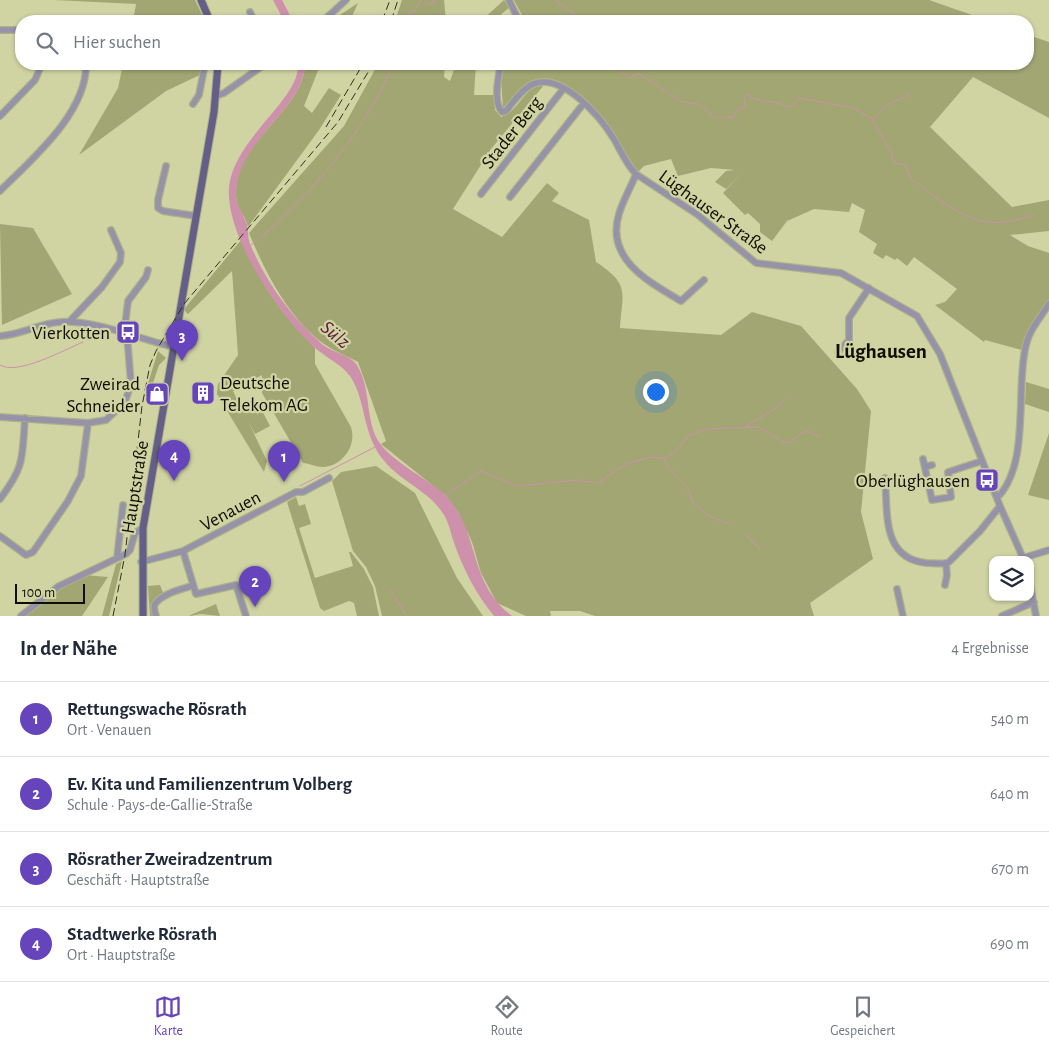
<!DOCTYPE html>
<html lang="de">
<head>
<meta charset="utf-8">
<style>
  :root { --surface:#fff; --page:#f2f2f3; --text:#1f2937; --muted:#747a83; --line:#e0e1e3; --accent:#6644bc }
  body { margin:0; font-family:"Alegreya Sans",sans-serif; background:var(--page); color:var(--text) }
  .controls { position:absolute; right:15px; bottom:15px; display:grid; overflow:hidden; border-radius:10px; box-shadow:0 1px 4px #0004 }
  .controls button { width:45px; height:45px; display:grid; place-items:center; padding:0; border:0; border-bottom:1px solid var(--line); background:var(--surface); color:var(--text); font:25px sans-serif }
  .scale { position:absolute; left:15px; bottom:12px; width:70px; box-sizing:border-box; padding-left:5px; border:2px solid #0e0f01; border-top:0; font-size:14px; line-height:18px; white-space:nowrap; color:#0e0f01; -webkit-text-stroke:4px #d0d4a3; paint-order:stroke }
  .you { position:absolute; left:655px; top:391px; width:18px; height:18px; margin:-12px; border:4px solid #fff; border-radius:50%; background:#1a73e8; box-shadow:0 0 0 8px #1a73e833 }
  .badge { display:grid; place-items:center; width:32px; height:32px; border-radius:50%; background:var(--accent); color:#fff; font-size:16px; font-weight:700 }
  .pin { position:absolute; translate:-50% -41px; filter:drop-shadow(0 1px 2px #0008) }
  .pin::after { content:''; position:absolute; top:26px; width:18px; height:15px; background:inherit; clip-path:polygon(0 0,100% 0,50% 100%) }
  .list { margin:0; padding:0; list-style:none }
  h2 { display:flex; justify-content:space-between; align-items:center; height:65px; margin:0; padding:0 20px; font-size:21px }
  h2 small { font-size:16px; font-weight:400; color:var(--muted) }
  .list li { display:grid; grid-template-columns:32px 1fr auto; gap:15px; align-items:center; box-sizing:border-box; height:75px; padding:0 20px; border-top:1px solid var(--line) }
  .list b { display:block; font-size:19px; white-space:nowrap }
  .list p { margin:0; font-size:16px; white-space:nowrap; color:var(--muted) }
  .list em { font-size:16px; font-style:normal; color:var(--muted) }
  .icon { flex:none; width:28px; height:28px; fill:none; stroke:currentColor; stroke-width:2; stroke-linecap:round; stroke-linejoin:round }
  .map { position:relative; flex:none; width:1049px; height:616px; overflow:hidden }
  .search { position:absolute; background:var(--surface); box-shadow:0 1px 4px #0004; left:15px; right:15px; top:15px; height:55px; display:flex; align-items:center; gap:12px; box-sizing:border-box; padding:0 18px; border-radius:20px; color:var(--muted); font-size:19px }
  .sheet { height:365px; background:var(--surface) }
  nav { display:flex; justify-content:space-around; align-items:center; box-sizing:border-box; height:70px; border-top:1px solid var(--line); background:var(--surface); font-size:14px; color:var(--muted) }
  nav a { display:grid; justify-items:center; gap:2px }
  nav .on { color:var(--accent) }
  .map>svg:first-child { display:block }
  .green { fill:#a2a673 }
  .water { fill:#ce91ab }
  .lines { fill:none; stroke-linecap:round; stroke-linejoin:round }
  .stream { stroke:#ce91ab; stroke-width:1 }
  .minor-casing { stroke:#adb186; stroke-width:8 }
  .major-casing { stroke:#adb186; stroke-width:9 }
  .minor { stroke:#9592aa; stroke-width:5.5 }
  .major { stroke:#655e89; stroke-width:7 }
  .rail { stroke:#2e301c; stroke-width:1; stroke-dasharray:8 4; stroke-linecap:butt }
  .labels { text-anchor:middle; stroke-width:4.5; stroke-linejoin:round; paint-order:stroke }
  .street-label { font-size:19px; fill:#0e0f01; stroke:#d0d4a3 }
  .poi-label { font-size:19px; fill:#0e0f01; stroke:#d0d4a3; text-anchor:end }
  .water-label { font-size:20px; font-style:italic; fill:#5b143a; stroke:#d0d4a3 }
  .quarter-label { font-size:21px; font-weight:bold; fill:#0e0f01; stroke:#d0d4a3 }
</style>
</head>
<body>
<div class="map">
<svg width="1049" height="616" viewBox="0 0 1049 616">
  <rect width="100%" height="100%" fill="#d0d4a3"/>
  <path class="green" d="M54 0H195L205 21H133L136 4Z
    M402 0H444L446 21H395Z
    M504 0 510 7 493 21H481Z
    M514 0H929L989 21H523L524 19Z
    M358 3 350 21H331Z
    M1028 35 1049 42V118L973 77 930 127 1012 207 1049 200V231L1010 235 1028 246 1049 253V300L1024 340 1022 350 985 340 984 342 935 305 945 302 957 289 914 257 907 266 897 258 895 260 886 255 883 259 873 253 877 244 859 232 865 210 852 203 849 212 814 209 787 221 772 241 760 232V224L748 213 745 215 723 193 741 174 726 189 715 182 726 171 735 170 711 168 678 176 671 159 644 166 638 172C619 144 574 62 531 81 520 86 511 100 503 108L501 80 503 64H1028Z
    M123 64H203L202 74 166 91 79 155 118 88Z
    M305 64H317L319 68 304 106 312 113 329 88 341 95 319 130 248 227C245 213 235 210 236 191 237 140 304 110 305 64Z
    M378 64H445L444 77 450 81 456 64H476L474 95H494L495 110 501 117C520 111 523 86 544 85L491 149 453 209 502 237 547 183 559 193 552 201 589 220 596 262C631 285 622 292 620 328L721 335 752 312 801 326 857 389 871 411 861 512 873 559 810 603 814 616H595L580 611H550L551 616H526L497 603 481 573 472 542 458 512 446 496 381 444 386 441 358 362C347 356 334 351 324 344 289 319 265 272 249 233L344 126Z
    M0 224 33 228 72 294 2 325Z
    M241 240C261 284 281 314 315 348V364L351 427C357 445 343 466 323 467 315 467 309 463 303 463L262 393V375L233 391 242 409 257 401 270 426 255 434 248 421 267 461 264 472 217 394 218 384 238 355 232 271 188 314 185 311V308Z
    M158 351 166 358 159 365 151 389 146 390Z
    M1026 382 1049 389V412L1025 404Z
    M1049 433V500L1028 495Z
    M376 466 415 493 457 578 483 616H382L375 586 366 567 353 551 332 481 341 472Z
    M296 497 299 506 305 504 311 524 299 528 315 578 353 566 349 552H351L364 569 373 587 379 616H357L354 603 349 601 324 611 320 608 287 502Z
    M122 561 109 616H102L116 564Z
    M84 575 108 577 82 616H25L61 589Z
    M160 585 164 595 152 604 154 616H150L148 586Z
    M216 604 220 616 201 614 188 616Z"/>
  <path class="water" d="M273 0H282L293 21H284Z
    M298 64H305C304 109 239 139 236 191 235 204 241 210 246 222 249 228 247 236 250 244 266 282 291 317 322 344 331 352 351 355 357 365 370 387 366 412 375 435 385 459 428 478 446 496 481 533 467 582 512 616H494C476 594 462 567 453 540 450 530 448 520 442 512 427 490 402 482 385 462 361 434 367 401 350 376 341 364 325 357 314 347 279 315 225 236 229 187 234 138 300 100 298 64Z"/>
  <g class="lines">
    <path class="stream" d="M425 0 429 5 436 0
      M555 0 584 21
      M407 21 410 12 415 11 421 0
      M619 64 620 71 629 78 638 73 682 102 699 104 714 117H734L737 109 746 107 744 99 747 94C759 104 773 99 786 107L793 105 799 98 853 108 872 119 892 154 893 162 906 165 911 180C923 185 924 190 933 196 973 222 987 230 1034 215
      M872 119 887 105 910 94
      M250 246C294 211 335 165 365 118 376 101 385 82 394 64
      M0 365C17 376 64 350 83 342
      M745 427 779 406 785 399
      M664 458 668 467 689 490 692 502 709 516 729 524
      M300 486 375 447
      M445 495 481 471 516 486 577 480 598 483 626 464 650 457 664 458 674 453 688 436 706 429 758 427 782 441 789 443 800 434 808 431 819 437
      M745 534 760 549
      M390 590 407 616"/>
    <g class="minor-casing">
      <path id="minor" d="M509 0 519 21
        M250 12 254 21
        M323 21 346 0
        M0 30H21
        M501 64C498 77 493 102 502 112L506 111C513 102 522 89 533 84 562 72 600 116 614 139 621 151 626 164 636 174L698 215 756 263 841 273 917 316 940 354 1000 506 1024 560
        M216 96 224 93 265 64
        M193 104 199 95 205 64
        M0 116 35 80 42 64
        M166 166 158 200V208L163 211 196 216
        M636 174C631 187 623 200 619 214 605 259 649 282 681 301L704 280
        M0 191C32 159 87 113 86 64
        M481 194 564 88
        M510 197 584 103
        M70 321 102 287 120 262 121 253 111 230
        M124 334 128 301 146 277 148 270
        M0 336C21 335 40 323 60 322 93 319 141 340 174 347
        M838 352 849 340V318L869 288
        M0 417 88 423 106 420 125 402 131 384 127 335
        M923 459 932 500 951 497 948 472 982 461
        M925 467 932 465
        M885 478C888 512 881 558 926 563 934 563 943 565 949 562L980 531 1000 506
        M997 498C1031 464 1015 387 1026 345 1029 330 1041 317 1049 304
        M0 499C25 466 22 458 25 418
        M0 536 26 555 33 552 68 501 81 476 88 423
        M183 551 196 594 236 585 246 616
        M117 558 123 505
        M1023 558 1049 550
        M141 562 183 551 296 492H303L329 478
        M1030 584 1036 616
        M945 585 947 575 946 564
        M897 589 903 616
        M21 616 59 586 126 554 130 550 135 533 143 528
        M156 616C155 612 153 608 155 604 162 594 181 589 192 586
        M1002 616 1034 602"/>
    </g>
    <g class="major-casing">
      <path id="major" d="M201 0 210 21
        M143 616V528L214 112 218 64"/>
    </g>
    <use href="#minor" class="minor"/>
    <use href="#major" class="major"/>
    <path class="rail" d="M382 21 390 0
      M391 21 398 0
      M326 127 363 64
      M113 616 125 555 142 406 150 365 156 351 184 304 338 122 373 64"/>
  </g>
  <defs>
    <g id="bus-square" transform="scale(1.25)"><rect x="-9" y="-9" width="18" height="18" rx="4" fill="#6644bc" stroke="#d0d4a3"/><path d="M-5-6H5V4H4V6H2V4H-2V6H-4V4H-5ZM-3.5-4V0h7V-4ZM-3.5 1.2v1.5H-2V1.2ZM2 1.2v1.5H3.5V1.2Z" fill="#fff"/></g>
    <g id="building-square" transform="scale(1.25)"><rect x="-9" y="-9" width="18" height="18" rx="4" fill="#6644bc" stroke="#d0d4a3"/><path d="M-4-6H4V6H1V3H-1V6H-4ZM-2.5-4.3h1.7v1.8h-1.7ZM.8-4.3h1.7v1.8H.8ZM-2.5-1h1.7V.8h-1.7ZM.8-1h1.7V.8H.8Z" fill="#fff"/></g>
    <g id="shop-square" transform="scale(1.25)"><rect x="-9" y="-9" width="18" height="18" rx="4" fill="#6644bc" stroke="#d0d4a3"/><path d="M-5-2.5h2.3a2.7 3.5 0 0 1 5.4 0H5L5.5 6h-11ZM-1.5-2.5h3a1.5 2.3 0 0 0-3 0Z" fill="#fff"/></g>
  </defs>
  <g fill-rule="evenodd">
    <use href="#bus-square" x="128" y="332"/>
    <use href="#building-square" x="203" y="393"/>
    <use href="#shop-square" x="157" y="394"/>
    <use href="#bus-square" x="987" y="480"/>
  </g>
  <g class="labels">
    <g class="street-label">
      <text transform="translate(511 132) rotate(-52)" y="7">Stader Berg</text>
      <text transform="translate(714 211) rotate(36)" y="7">Lüghauser Straße</text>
      <text transform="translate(134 487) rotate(-81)" y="7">Hauptstraße</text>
      <text transform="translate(230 510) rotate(-28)" y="7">Venauen</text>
    </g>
    <g class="poi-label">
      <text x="110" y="339">Vierkotten</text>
      <text x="220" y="389" text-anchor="start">Deutsche<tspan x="220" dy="22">Telekom AG</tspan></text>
      <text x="140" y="390">Zweirad<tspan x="140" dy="22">Schneider</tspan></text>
      <text x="970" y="487">Oberlüghausen</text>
    </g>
    <g class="water-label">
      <text transform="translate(336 334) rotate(40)" y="7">Sülz</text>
    </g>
    <g class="quarter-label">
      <text x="881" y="358">Lüghausen</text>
    </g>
  </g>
</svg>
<div class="controls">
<button><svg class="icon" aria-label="layers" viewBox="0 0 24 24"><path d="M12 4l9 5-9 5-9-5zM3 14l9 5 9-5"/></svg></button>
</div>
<div class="scale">100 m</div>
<div class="you"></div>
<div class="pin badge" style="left:284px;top:482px">1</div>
<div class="pin badge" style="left:255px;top:607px">2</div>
<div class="pin badge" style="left:182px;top:361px">3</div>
<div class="pin badge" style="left:174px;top:481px">4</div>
<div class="search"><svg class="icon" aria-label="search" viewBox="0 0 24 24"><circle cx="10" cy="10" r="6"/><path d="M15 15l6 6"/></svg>Hier suchen</div>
</div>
<section class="sheet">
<h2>In der Nähe<small>4 Ergebnisse</small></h2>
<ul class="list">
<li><span class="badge">1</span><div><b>Rettungswache Rösrath</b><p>Ort · Venauen</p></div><em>540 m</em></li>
<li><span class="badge">2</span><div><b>Ev. Kita und Familienzentrum Volberg</b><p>Schule · Pays-de-Gallie-Straße</p></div><em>640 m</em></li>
<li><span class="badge">3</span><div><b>Rösrather Zweiradzentrum</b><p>Geschäft · Hauptstraße</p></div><em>670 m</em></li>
<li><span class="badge">4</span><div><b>Stadtwerke Rösrath</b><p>Ort · Hauptstraße</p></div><em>690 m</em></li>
</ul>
</section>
<nav>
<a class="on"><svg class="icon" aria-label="map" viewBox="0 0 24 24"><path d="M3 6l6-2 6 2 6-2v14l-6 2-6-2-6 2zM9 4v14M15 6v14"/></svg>Karte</a>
<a><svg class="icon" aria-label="directions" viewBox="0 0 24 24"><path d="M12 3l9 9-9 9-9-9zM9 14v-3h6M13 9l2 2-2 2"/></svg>Route</a>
<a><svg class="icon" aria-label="saved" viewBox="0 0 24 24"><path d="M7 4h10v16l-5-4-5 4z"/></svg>Gespeichert</a>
</nav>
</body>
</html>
